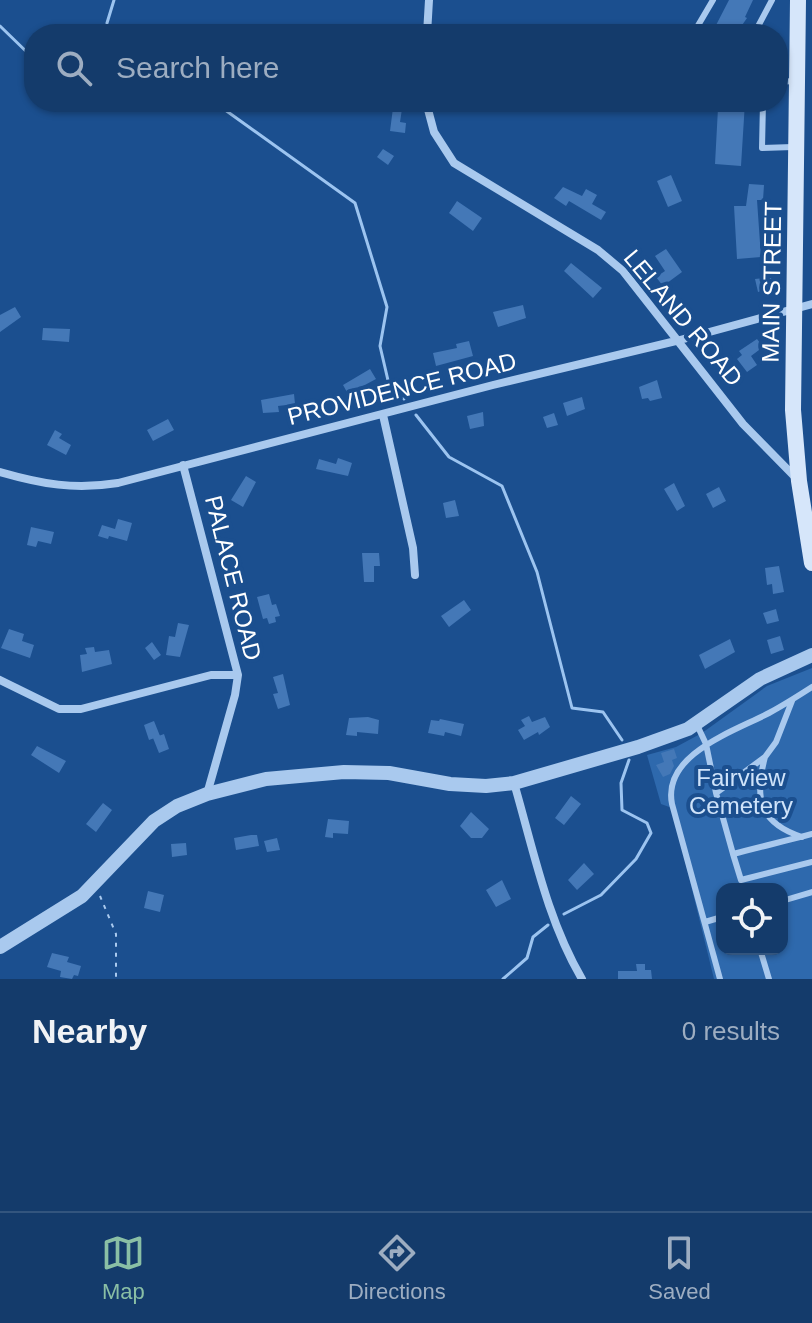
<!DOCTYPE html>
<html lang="en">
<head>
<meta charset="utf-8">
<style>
  :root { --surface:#143b6b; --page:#214673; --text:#f1f3f6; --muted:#9dadc1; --line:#33557e; --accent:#8abfa5 }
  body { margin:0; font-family:Helvetica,sans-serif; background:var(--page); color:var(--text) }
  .controls { position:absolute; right:24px; bottom:24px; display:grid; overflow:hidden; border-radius:16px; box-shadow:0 2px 6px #0004 }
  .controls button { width:72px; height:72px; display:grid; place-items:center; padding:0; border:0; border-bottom:2px solid var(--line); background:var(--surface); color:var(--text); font:40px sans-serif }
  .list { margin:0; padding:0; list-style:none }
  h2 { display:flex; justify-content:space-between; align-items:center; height:104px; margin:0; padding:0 32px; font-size:34px }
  h2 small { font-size:26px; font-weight:400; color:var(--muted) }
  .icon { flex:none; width:44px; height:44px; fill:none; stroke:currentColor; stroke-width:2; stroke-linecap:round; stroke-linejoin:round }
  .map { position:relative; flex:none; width:812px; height:979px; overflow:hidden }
  .search { position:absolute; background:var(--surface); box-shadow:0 2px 6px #0004; left:24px; right:24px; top:24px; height:88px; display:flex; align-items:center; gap:20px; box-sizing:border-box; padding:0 28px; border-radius:32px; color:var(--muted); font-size:30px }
  .sheet { height:232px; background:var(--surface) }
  nav { display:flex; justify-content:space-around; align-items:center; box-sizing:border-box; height:112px; border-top:2px solid var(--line); background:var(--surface); font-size:22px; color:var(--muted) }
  nav a { display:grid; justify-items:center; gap:4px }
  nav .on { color:var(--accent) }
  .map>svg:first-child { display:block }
  .green { fill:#2e69ad; fill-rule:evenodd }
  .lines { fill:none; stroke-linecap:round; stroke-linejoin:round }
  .stream { stroke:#9cc4f0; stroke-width:3 }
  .building { fill:#4478b7 }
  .path { stroke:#a9c9ee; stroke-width:2; stroke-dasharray:4 6; stroke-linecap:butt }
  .service { stroke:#a9c9ee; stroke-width:6 }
  .minor { stroke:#a9c9ee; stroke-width:8 }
  .tertiary { stroke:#a9c9ee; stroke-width:14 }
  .secondary { stroke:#d6e6fa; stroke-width:16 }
  .labels { text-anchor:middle; stroke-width:8; stroke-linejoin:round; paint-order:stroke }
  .street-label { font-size:24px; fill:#fff; stroke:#1b4f8f }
  .park-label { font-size:24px; fill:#cfe3fa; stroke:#1b4f8f }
</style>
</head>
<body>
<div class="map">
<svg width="812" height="979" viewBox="0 0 812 979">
  <rect width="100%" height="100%" fill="#1b4f8f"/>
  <path class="green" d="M812 668V979H714L672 808 661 804 647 755 676 747 702 733 767 686ZM722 889H782V949H722Z"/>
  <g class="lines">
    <path class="stream" d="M107 23 114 0
      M0 26 34 59
      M86 34 107 25 120 34
      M214 102 355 203 387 307 380 346 390 389 404 399
      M416 415 449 457 502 486 537 572 572 708 603 712 622 740
      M564 914 601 895 636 859 651 833 647 823 622 810 621 783 629 760
      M503 979 527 958 533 937 548 925"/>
  </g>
  <path class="building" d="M729 0H753L745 17 747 18 736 34H718L713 31Z
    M723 102H745L741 166 715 164 718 108H723Z
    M393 108 402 109 400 122 406 123 405 133 390 131Z
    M383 149 394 156 388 165 377 157Z
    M671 175 682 201 668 207 657 181Z
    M749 184 764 185 763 200H757L761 257 737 259 734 206H746Z
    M563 187 582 196 586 189 597 195 592 204 606 212 601 220 569 201 566 206 554 198Z
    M457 201 482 218 473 231 449 213Z
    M666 249 682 272 663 286 656 277 665 271 655 256Z
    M571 263 602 288 593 298 564 271Z
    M772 277 774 287 758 292 755 279Z
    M523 305 526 318 498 327 493 312Z
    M15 307 21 317 0 332V315Z
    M43 328 70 329 69 342 42 340Z
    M757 339 763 347 751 356 757 365 747 372 737 359 742 355 739 351Z
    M469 341 473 356 436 366 433 353 457 348 456 344Z
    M370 369 376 379 348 394 343 385Z
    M657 380 662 398 650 401 648 398 642 399 639 387Z
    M294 394 295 404 278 406 279 412 263 413 261 400Z
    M582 397 585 409 567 416 563 403Z
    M483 412 484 426 470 429 467 416Z
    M554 413 558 425 547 428 543 417Z
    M168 419 174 430 153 441 147 430Z
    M55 430 62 434 59 438 71 445 66 455 47 445Z
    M338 458 352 463 348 476 316 469 319 459 336 464Z
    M246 476 256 482 243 507 231 500Z
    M674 483 685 506 677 511 664 489Z
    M719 487 726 501 713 508 706 494Z
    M455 500 459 516 446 518 443 503Z
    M118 519 132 523 127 541 109 536 108 539 98 536 102 525 115 529Z
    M31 527 54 532 51 544 38 541 36 547 27 545Z
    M362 553H379L380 566H374V582H364Z
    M779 566 784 592 773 594 772 584 767 585 765 568Z
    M269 594 272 605 276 604 280 616 275 617 276 622 269 624 267 618 263 619 257 597Z
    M464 600 471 610 449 627 441 616Z
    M776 609 779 621 767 624 763 613Z
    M178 623 189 625 180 657 166 655 169 636 175 637Z
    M9 629 24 634 22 641 34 645 30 658 1 648Z
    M780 636 784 650 771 654 767 640Z
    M730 639 735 652 705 669 699 655Z
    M152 642 161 655 154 660 145 648Z
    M94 647 95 652 109 650 112 664 82 672 80 655 87 654 85 648Z
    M283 674 290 705 278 709 273 694 278 693 273 677Z
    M529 716 532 722 545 717 550 727 539 735 538 732 524 740 518 730 525 726 521 720Z
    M368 717 379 720 378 734 357 732V736L346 735 349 718Z
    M440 719 464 724 461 736 445 732 444 736 428 733 431 720 439 721Z
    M154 721 160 736 149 740 144 725Z
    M164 734 169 749 159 753 153 738Z
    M37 746 66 761 59 773 31 755Z
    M674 749 677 758 672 760 674 766 670 774 663 777 656 765 664 762 661 753Z
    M571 796 581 804 564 825 555 818Z
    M103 803 112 810 96 832 86 824Z
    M471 812 489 829 482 838H471L460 826Z
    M328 819 349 821 348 834 333 833V838L325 837Z
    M251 835H257L259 846 236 850 234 838Z
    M277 838 280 850 267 852 264 841Z
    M186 843 187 855 172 857 171 844Z
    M584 863 594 874 577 890 568 880Z
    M502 880 511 899 496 907 486 890Z
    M148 891 164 895 160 912 144 908Z
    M52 953 69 957 67 962 81 966 78 976 74 975 72 979 60 977 61 971 47 967Z
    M636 964H645V970H651L652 979H618V971H637Z"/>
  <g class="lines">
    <path class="path" d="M100 896 116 934V979"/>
    <path class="service" d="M693 34 713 0
      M754 34 772 0
      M778 82 794 81
      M763 102 762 148 793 147
      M697 725 706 744 716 793
      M765 757 776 742 792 701
      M802 837C759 823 754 798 765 757L716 793 733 854C759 847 786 841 812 834
      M733 854 741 880 812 862
      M782 901 812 892
      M705 922 722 917
      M760 949 769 979
      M720 979 672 804C662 754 735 731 769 713 784 705 798 696 812 687"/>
    <path class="minor" d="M427 34 429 0
      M426 102 434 132 454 163 598 250 623 271 743 424 796 478
      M383 415 413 548 415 575
      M183 465 238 675 235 695 207 794
      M0 472C42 484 74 490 118 483L493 385 680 340 812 304
      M0 680 59 709H81L211 675H238
      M514 783C533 848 547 920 582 979"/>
    <path class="tertiary" d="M0 947 82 896 154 821 177 806 207 794 266 779 344 772 389 773 450 784 486 786 514 783 638 747 688 729 760 679 812 655"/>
    <path class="secondary" d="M798 0 793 410 799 481 812 563"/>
  </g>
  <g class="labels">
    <g class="street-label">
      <text transform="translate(772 282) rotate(-89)" y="8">MAIN STREET</text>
      <text transform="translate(683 318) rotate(50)" y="8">LELAND ROAD</text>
      <text transform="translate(402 389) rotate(-14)" y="8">PROVIDENCE ROAD</text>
      <text transform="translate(233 578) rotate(76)" y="8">PALACE ROAD</text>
    </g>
    <g class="park-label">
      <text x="741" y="786">Fairview<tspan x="741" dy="28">Cemetery</tspan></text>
    </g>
  </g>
</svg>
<div class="controls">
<button><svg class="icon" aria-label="locate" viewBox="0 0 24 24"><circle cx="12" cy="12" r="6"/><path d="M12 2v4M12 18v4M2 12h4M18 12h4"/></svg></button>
</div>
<div class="search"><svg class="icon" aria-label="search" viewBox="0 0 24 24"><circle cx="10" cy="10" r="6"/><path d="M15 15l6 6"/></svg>Search here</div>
</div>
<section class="sheet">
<h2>Nearby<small>0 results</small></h2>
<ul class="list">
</ul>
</section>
<nav>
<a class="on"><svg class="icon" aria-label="map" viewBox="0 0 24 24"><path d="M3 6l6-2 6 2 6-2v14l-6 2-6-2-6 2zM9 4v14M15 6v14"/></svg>Map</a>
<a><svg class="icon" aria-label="directions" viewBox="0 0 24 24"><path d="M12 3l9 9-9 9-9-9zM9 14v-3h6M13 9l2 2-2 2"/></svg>Directions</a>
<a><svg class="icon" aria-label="saved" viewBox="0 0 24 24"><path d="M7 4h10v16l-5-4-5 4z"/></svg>Saved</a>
</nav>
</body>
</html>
